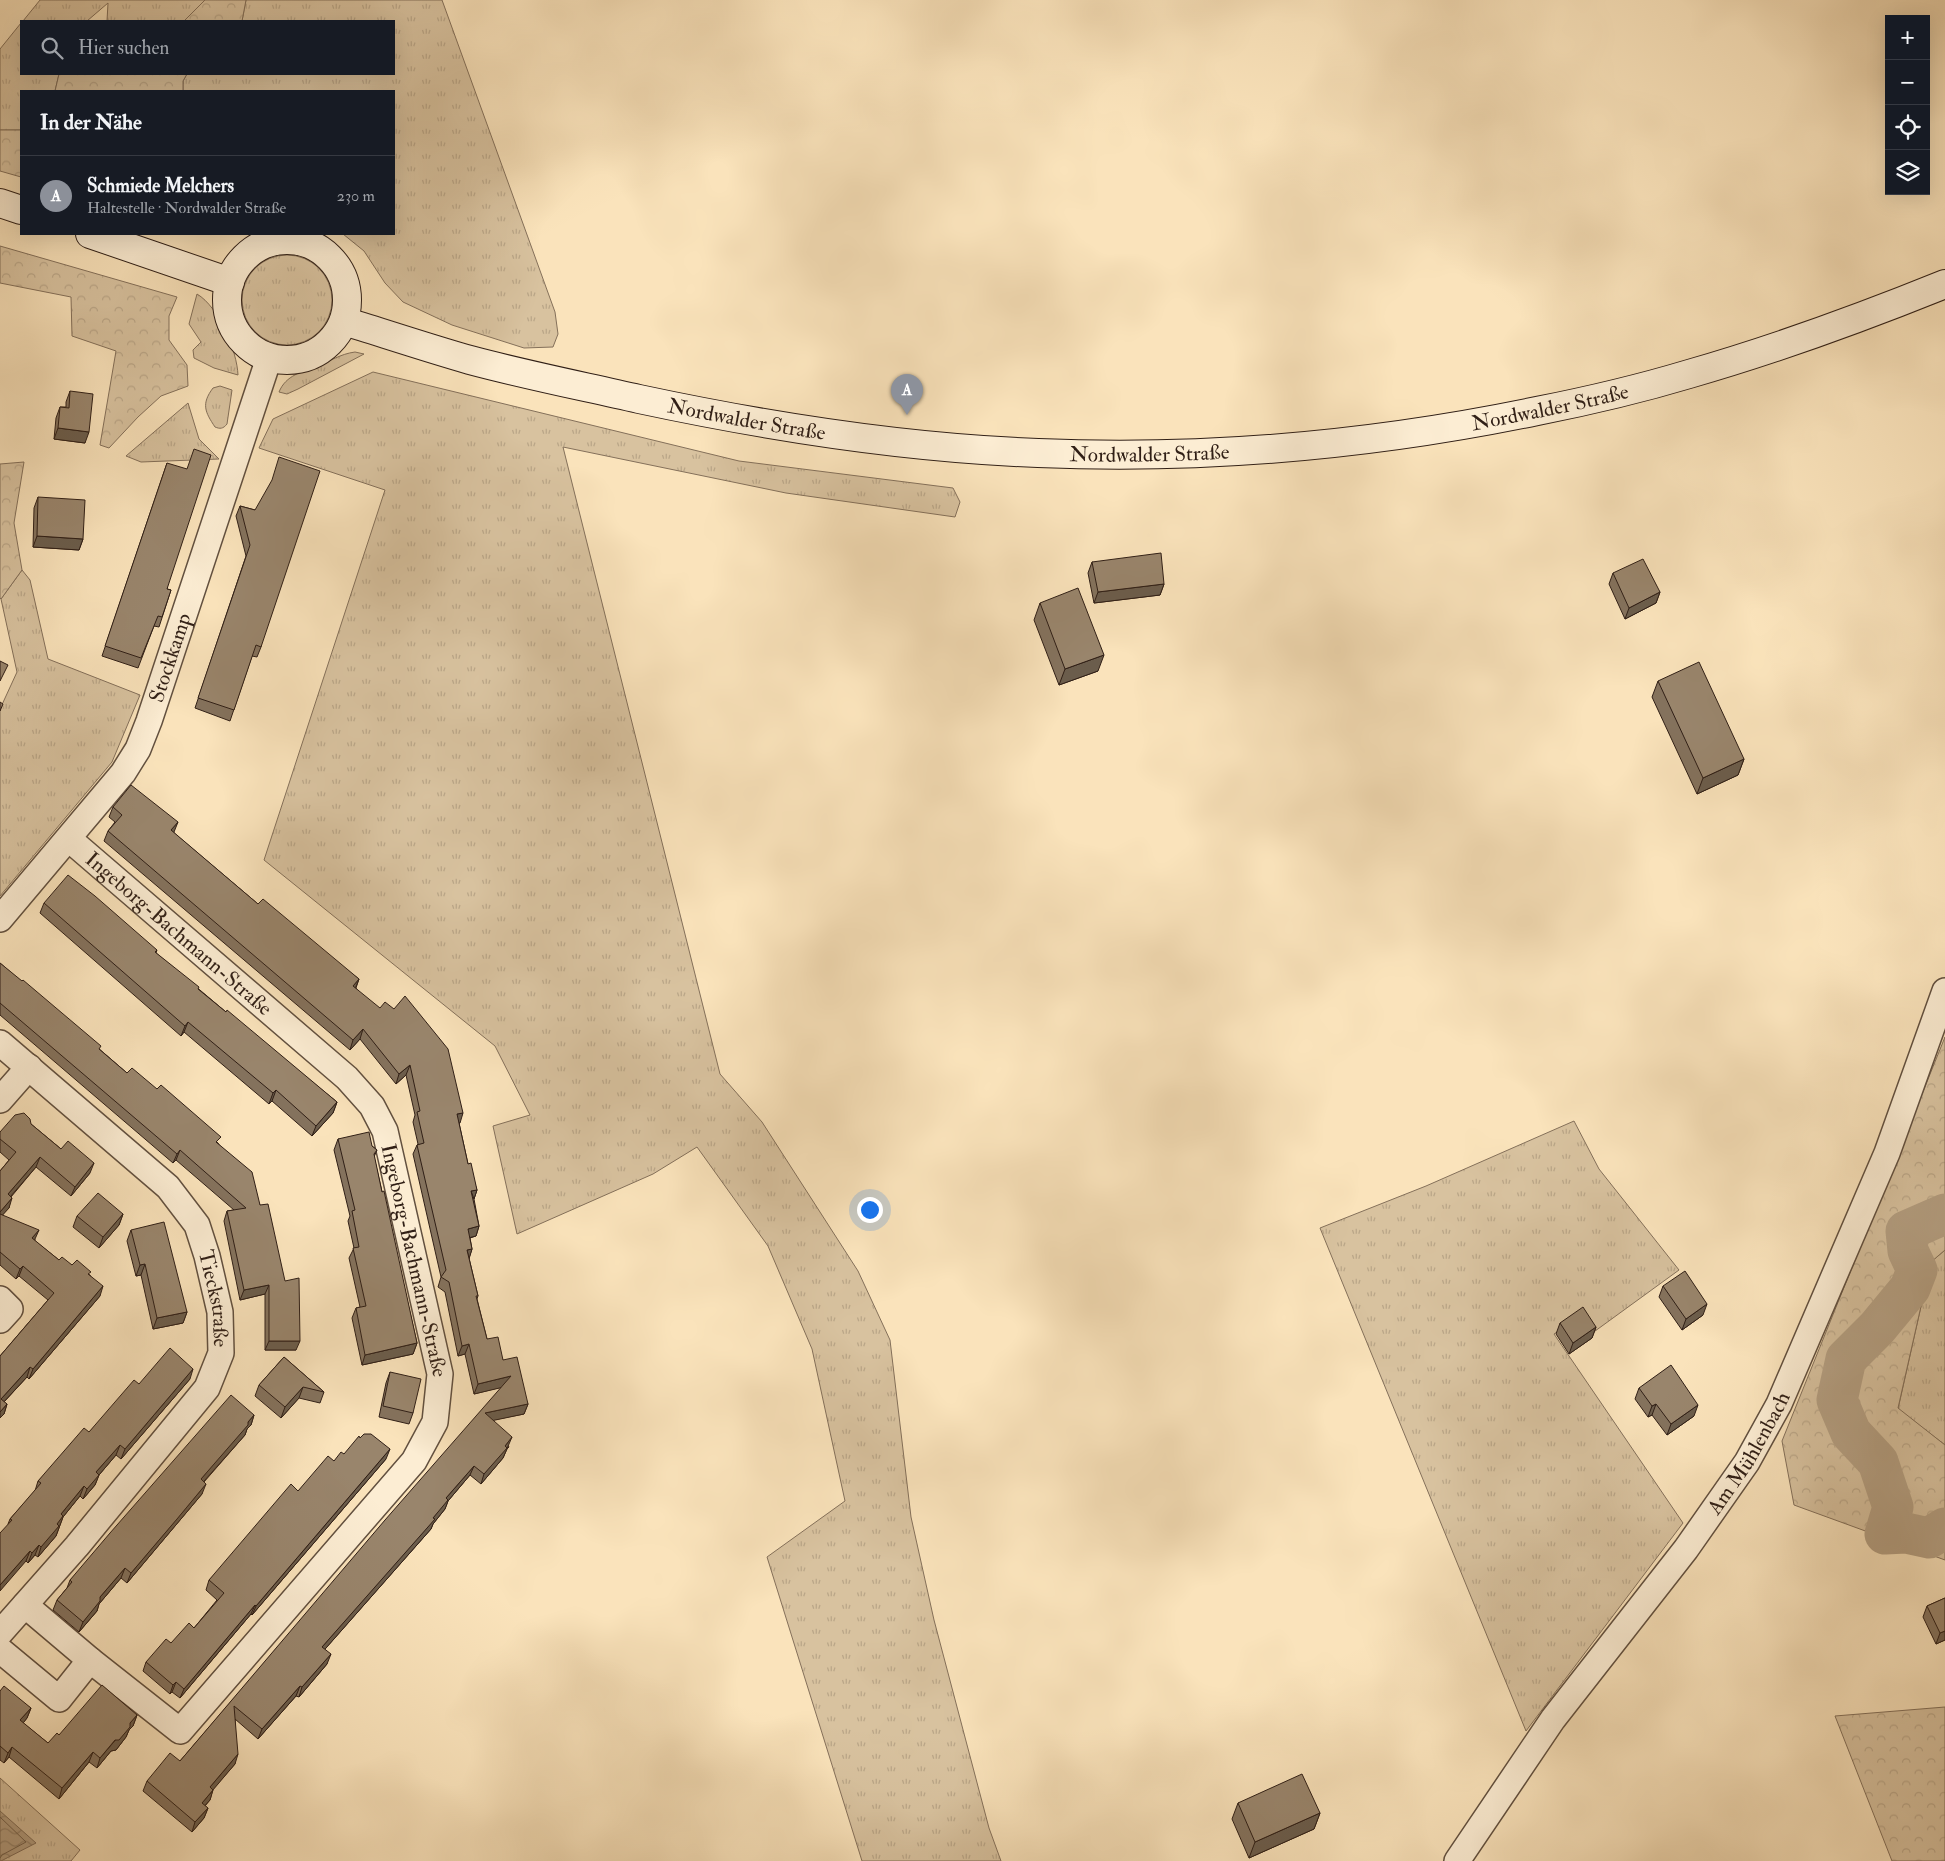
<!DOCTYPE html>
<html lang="de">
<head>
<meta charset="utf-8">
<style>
  :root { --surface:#171b24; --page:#20242c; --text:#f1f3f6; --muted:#9ea1a6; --line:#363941; --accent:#8c9099 }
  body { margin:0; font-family:"IM FELL Double Pica",serif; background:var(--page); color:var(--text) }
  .controls { position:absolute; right:15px; top:15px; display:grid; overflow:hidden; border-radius:0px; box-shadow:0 5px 20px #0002 }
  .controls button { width:45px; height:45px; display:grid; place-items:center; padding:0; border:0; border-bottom:1px solid var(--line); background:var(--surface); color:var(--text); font:25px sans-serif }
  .you { position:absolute; left:869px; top:1209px; width:18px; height:18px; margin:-12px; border:4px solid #fff; border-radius:50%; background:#1a73e8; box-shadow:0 0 0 8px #1a73e833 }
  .badge { display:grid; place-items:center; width:32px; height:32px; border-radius:50%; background:var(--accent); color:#fff; font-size:16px; font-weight:700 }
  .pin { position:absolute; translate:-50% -41px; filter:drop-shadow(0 1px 2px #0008) }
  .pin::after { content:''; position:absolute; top:26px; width:18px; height:15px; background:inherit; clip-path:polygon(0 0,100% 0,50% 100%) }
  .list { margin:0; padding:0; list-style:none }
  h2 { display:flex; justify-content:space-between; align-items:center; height:65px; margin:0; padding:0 20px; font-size:21px }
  h2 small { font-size:16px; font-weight:400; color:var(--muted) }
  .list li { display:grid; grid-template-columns:32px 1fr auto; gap:15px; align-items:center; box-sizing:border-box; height:80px; padding:0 20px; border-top:1px solid var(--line) }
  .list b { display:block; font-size:19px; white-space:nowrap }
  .list p { margin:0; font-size:16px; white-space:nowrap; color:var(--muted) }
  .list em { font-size:16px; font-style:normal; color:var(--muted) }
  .icon { flex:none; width:28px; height:28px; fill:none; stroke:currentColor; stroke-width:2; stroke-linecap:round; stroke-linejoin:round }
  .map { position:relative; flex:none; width:1945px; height:1861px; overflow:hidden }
  .search { position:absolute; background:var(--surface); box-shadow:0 5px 20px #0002; left:20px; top:20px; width:375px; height:55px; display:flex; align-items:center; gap:12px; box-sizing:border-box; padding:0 18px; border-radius:0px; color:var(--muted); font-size:19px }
  .panel { position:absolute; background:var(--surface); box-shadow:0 5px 20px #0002; left:20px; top:90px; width:375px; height:145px; border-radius:0px }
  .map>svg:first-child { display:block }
  .grass { fill:url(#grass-tufts); stroke:#84705a }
  .forest { fill:url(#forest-crowns); stroke:#84705a }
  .water { fill:url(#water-waves); stroke:#806c57 }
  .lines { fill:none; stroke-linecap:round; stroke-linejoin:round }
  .shore { stroke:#72604c; stroke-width:1 }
  .river { stroke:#b5a083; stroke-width:41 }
  .minor-casing { stroke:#62503f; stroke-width:28 }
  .secondary-casing { stroke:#301f16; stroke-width:30 }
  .minor { stroke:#fcedd3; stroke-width:25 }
  .secondary { stroke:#fcedd3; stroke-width:28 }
  .wall { fill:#84725d; stroke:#301f16 }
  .shaded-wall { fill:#6b5d4c; stroke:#301f16 }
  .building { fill:#99856c; stroke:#301f16 }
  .labels { text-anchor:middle; stroke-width:4; stroke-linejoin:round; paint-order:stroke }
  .street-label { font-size:21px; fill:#301f16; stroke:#fcedd3 }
</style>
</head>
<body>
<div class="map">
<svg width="1945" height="1861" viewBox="0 0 1945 1861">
  <defs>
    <pattern id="grass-tufts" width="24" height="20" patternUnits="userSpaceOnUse" patternTransform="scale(1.25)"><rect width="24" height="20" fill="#d8c29f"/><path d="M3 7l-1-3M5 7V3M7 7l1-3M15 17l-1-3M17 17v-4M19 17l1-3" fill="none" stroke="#baa688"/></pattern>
    <pattern id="forest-crowns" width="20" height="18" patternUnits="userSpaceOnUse" patternTransform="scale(1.25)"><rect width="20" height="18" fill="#d8c29f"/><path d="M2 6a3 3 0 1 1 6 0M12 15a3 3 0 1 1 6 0" fill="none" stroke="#baa688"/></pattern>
    <pattern id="water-waves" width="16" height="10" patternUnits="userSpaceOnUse" patternTransform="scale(1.25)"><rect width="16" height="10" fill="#b5a083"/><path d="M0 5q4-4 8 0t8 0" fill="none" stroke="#94826a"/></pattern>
  </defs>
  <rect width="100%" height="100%" fill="#fae3bb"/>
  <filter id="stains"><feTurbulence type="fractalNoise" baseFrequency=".004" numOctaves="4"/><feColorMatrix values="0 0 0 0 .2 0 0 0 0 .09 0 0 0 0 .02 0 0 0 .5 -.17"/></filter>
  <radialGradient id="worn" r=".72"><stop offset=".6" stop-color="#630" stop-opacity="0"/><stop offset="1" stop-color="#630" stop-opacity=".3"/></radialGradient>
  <path class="grass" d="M40 0H205L184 21H107L108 3 87 21H23Z
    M246 0H442L555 312 558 334 553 347 524 348 452 325 403 302 385 283 364 251 343 234H394V91H183V81L187 74H394V21H242Z
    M21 23V74H59L55 91H21V130H0V49Z
    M242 300a45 45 0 1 1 90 0a45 45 0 1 1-90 0Z
    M197 294C219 307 237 351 238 375L214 368 194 358 193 350 201 342 189 324Z
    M355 352 364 354 298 389 287 394 279 392C286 375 302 372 317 366 331 361 340 354 355 352Z
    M373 372 739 461 953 488 960 502 955 517 786 493 563 447 720 1074 762 1122 858 1271 890 1340 911 1517 934 1620 989 1828 1001 1861H862L767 1557 845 1501 812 1349 768 1246 697 1147 653 1174 517 1234 493 1126 530 1115 495 1046 264 860 385 490 259 448 273 419Z
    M220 386 232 390 227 424C223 429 220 429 215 427 205 412 201 404 213 388Z
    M188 403 199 439 219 459 141 462 126 456Z
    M22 570 30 580 48 659 140 695 112 762 0 896V709L17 672 1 599Z
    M1574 1121 1599 1169 1679 1270 1591 1334 1579 1317 1554 1334 1683 1523 1526 1731 1320 1228 1426 1186Z
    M1945 1250V1445L1898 1409 1931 1262Z
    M0 1778 80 1850 71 1861H0Z"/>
  <path class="forest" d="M205 0H246L242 21H184Z
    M59 74H187L183 81V91H55Z
    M0 130H21V177L0 171Z
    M0 246 177 297 169 316V340L187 365 188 386 161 396 138 417 109 448 100 445 116 351 72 336 71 297 0 283Z
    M24 462 14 523 22 570 1 599 0 598V464Z
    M1945 1037V1250L1931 1262 1898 1408 1945 1445V1560L1794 1505 1782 1441Z
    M1945 1707V1861H1892L1835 1716Z"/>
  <path class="water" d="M0 1811 36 1843 1 1861H0Z"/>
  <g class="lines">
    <path class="shore" d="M0 1817 26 1842 2 1855 0 1858"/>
    <path class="river" d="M1945 1214 1906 1231 1908 1251 1917 1270 1910 1288 1877 1328 1846 1359 1837 1400 1851 1433 1878 1462 1893 1507 1885 1534 1906 1533 1929 1538 1945 1528"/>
    <g class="minor-casing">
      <g id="minor">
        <path id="s1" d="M69 839 347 1078 372 1106 385 1131 440 1374 435 1422 414 1461 180 1731 90 1660"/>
        <path id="s2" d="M0 919 123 773 138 749 149 721 269 358"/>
        <path id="s3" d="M0 1043 168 1187 197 1225 207 1256 220 1312 221 1353 207 1388 77 1546 0 1633"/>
        <path d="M0 1100 29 1067"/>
        <path d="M0 1299 10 1309 0 1320"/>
        <path d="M0 1650 59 1699 90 1660 25 1605"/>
        <path id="s4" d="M1457 1861 1553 1719 1686 1549 1747 1462 1779 1404 1887 1153 1945 991"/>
      </g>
    </g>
    <g class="secondary-casing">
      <g id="secondary">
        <path d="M0 203 21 210"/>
        <path d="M90 234 230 282"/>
        <circle cx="287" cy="300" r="60"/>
        <path id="s5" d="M344 321C386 334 428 348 470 360 526 375 582 386 639 399 770 427 903 448 1038 453 1205 460 1373 445 1537 411 1588 401 1639 389 1689 374 1776 349 1861 318 1945 284"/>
      </g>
    </g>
    <use href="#minor" class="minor"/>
    <use href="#secondary" class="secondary"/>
  </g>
  <path class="wall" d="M70 391 85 443 54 439 56 418 60 407H66V402Z
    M167 463V589L171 590 159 627 154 626 138 668 102 656Z
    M38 497 83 539 79 550 33 547 34 508Z
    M240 506 255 510 261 647 257 657 252 656 230 721 195 708 246 556 236 516Z
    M1092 562 1164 584 1160 595 1094 603 1088 573Z
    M1613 573 1660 592 1656 603 1625 619 1609 584Z
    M1040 603 1098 671 1059 685 1034 620Z
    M1658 681 1744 759 1738 775 1697 794 1652 697Z
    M113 807 174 832V833L258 904 359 979 356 988 460 1123H459L468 1164 477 1190 474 1199 479 1226 476 1236 470 1238 472 1249 469 1258 478 1296 477 1299 487 1339 503 1360 528 1404 524 1414 493 1420 509 1447 507 1449 503 1458 481 1484 470 1475 448 1501 445 1509 433 1524 431 1529 325 1649 327 1664 299 1697 296 1696 258 1739 235 1719V1764L213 1789 210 1800 205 1806 208 1808 204 1818 192 1832 143 1791 147 1781 180 1761 502 1387 474 1394 465 1354 458 1356 445 1292 438 1287 441 1277 413 1154 417 1145 418 1144 413 1122 415 1115 406 1075 396 1084 360 1039 350 1050 104 841 108 831 115 822 109 817Z
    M44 903 157 950 156 953 226 1012 337 1102 333 1113 312 1136 272 1101 269 1104 184 1032 181 1036 40 913Z
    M0 963 127 1073 218 1143 260 1205 296 1350H265V1294L240 1300 224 1221 227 1211 234 1210 176 1160 173 1163 0 1015Z
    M31 1124 90 1173 71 1196 36 1167 11 1197 9 1208 2 1215 35 1239V1241L59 1260 72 1265 90 1275 100 1296 29 1379 27 1377 4 1402 7 1404 4 1414 0 1418V1356L48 1300 19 1276 16 1279 0 1265V1171L9 1160 0 1152V1132Z
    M338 1139 372 1146 377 1150 374 1157 417 1343 413 1354 362 1365 352 1318 356 1308 360 1307 349 1258 354 1248 348 1221 350 1216 334 1150Z
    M123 1214 119 1225 99 1248 73 1227 77 1216Z
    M131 1230 187 1312 183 1323 153 1329 141 1275 136 1276 127 1241Z
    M1663 1286 1703 1315 1682 1330 1659 1297Z
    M1560 1323 1596 1327 1592 1338 1569 1354 1556 1334Z
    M284 1357 324 1392 320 1403 299 1398 281 1418 255 1396 259 1385Z
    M390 1372 413 1413 409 1424 379 1417 386 1383Z
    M190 1379 121 1459 116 1455 99 1475 95 1485 83 1499 80 1496 63 1517 56 1536 38 1557 35 1555 28 1563 26 1561 8 1524 10 1519 35 1491 38 1481 139 1384Z
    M1639 1388 1694 1416 1667 1435 1652 1415 1648 1417 1635 1399Z
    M254 1415 251 1425 247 1429 245 1435 204 1482 202 1494 127 1583 121 1578 99 1604 97 1611 79 1632 53 1610 57 1600 67 1588 70 1580Z
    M344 1454 386 1459 252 1615 251 1614 180 1698 172 1692 170 1694 143 1671 146 1662 171 1643 194 1628 217 1600 206 1590 209 1580 298 1491 334 1461Z
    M1945 1598V1640L1936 1644 1923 1617 1927 1606Z
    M0 1691 31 1708 27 1718 23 1723 48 1743 59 1735 137 1715 133 1726 129 1730 126 1737 116 1750 111 1751 97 1768 89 1762 59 1799 9 1757 4 1763 0 1760Z
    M1238 1803 1320 1813 1314 1829 1249 1858 1232 1819Z"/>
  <path class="shaded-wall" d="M58 428 89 432 85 443 54 439Z
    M37 536 83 539 79 550 33 547Z
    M1164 584 1160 595 1094 603 1098 592Z
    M1660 592 1656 603 1625 619 1629 608Z
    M1104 655 1098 671 1059 685 1065 669Z
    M1744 759 1738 775 1697 794 1703 778Z
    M178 822 174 832 167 840 171 830Z
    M359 979 355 989 353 986Z
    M188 1022 184 1032 181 1036 185 1026Z
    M363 1029 360 1039 350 1050 353 1040Z
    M410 1065 406 1075 396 1084 399 1074Z
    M276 1090 272 1101 269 1104 273 1093Z
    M337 1102 333 1113 312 1136 316 1126Z
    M463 1113 460 1123 453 1124 457 1114Z
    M180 1150 176 1160 173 1163 177 1154Z
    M40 1157 36 1167 4 1204 8 1194Z
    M94 1163 90 1173 71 1196 75 1187Z
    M477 1190 474 1199 471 1191Z
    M12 1198 9 1208 0 1218V1212Z
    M123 1214 119 1225 99 1248 103 1237Z
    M479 1226 476 1236 464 1239 468 1229Z
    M39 1230 35 1239 28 1248 32 1238Z
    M472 1249 469 1259 467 1250Z
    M145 1264 141 1275 136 1276 140 1265Z
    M23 1266 19 1276 16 1279 20 1269Z
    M269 1285 265 1294 240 1300 244 1290Z
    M103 1286 100 1296 29 1379 33 1369Z
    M1707 1304 1703 1315 1682 1330 1686 1319Z
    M187 1312 183 1323 153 1329 157 1318Z
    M1596 1327 1592 1338 1569 1354 1573 1343Z
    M269 1341H300L296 1350H265Z
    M417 1343 413 1354 362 1365 365 1355Z
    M469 1344 465 1354 458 1356 462 1346Z
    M30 1367 27 1377 0 1406 1 1399Z
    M193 1369 190 1379 121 1459 125 1449Z
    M511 1376 508 1386 474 1394 478 1384Z
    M303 1387 299 1398 281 1418 285 1407Z
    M7 1404 4 1414 0 1418V1412Z
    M528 1404 524 1414 481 1423 485 1413Z
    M1656 1404 1652 1415 1648 1417 1652 1406Z
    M1698 1405 1694 1416 1667 1435 1671 1424Z
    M254 1415 251 1425 247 1429 245 1435 197 1489 201 1479Z
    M512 1437 503 1458 481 1484 484 1474 505 1446Z
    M120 1445 116 1455 99 1475 95 1485 83 1499 87 1489 96 1472Z
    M390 1449 386 1459 252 1615 256 1606Z
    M474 1466 470 1475 448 1501 445 1509 433 1524 431 1529 319 1656 322 1647 433 1518 446 1498Z
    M206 1484 202 1494 127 1583 131 1573Z
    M84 1486 80 1496 63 1517 56 1536 38 1557 41 1547 61 1514Z
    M39 1545 35 1555 28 1563 32 1553Z
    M30 1551 26 1561 0 1591V1585Z
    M125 1568 121 1578 99 1604 97 1611 79 1632 83 1622 100 1597Z
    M255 1605 251 1614 180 1698 184 1689Z
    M1945 1631V1640L1936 1644 1940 1633Z
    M331 1654 327 1664 299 1697 302 1687Z
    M176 1682 172 1692 170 1694 173 1685Z
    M300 1686 296 1696 258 1739 262 1729Z
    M31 1708 27 1718 17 1731 20 1720Z
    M137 1715 133 1726 129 1730 126 1737 116 1750 111 1751 97 1768 100 1758Z
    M12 1747 9 1757 4 1763 8 1753Z
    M93 1752 89 1762 59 1799 62 1788Z
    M238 1754 235 1764 207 1797 210 1787Z
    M213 1790 210 1800 198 1813 202 1803Z
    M208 1808 204 1818 192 1832 195 1822Z
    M1320 1813 1314 1829 1249 1858 1255 1842Z"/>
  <path class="building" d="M70 391 93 394 89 432 58 428 60 407 69 408Z
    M194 449 211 455 167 589 171 590 162 617 158 616 141 658 105 646 167 463 187 469Z
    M279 457 320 471 261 647 256 645 234 710 198 698 250 545 240 506 255 510 272 480Z
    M38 497 85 500 83 539 37 536Z
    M1161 553 1164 584 1098 592 1092 562Z
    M1643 559 1660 592 1629 608 1613 573Z
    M1078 588 1104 655 1065 669 1040 603Z
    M0 661 8 665 0 681Z
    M1699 662 1744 759 1703 778 1658 681Z
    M0 702 3 704 0 711Z
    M131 785 178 822 171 830 258 904 263 899 359 979 353 986 380 1008 385 1002 394 1009 405 996 448 1049 463 1113 457 1114 468 1164 471 1163 477 1190 471 1191 479 1226 468 1229 472 1249 467 1250 478 1296H476L487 1339 498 1337 503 1360 517 1357 528 1404 485 1413 512 1437 505 1446 507 1448 484 1474 474 1466 446 1498 448 1500 433 1518 435 1519 322 1647 331 1654 302 1687 300 1686 262 1729 234 1706 238 1754 210 1787 213 1790 202 1803 208 1808 195 1822 147 1781 170 1753 180 1761 385 1520 511 1376 478 1384 469 1344 462 1346 449 1282 441 1277 446 1270 417 1145 424 1143 417 1112 420 1111 410 1065 399 1074 363 1029 353 1040 108 831 122 815 113 807Z
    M68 875 95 896 157 950 155 952 199 987 198 989 226 1012 227 1010 337 1102 316 1126 276 1090 273 1093 188 1022 185 1026 44 903Z
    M0 963 22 981 23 980 101 1046 99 1049 127 1073 132 1068 157 1089 161 1085 221 1137 216 1142 252 1172 260 1205 268 1204 285 1281 299 1278 300 1341H269V1285L244 1290 227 1211 246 1208 180 1150 177 1154 0 1003Z
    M24 1113 30 1119 31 1124 61 1149 68 1141 94 1163 75 1187 40 1157 8 1194 12 1198 0 1212V1171L16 1152 0 1139V1132L15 1115Z
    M369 1132 372 1146 377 1150 374 1154 382 1192 384 1191 417 1343 365 1355 356 1308 366 1306 353 1248 359 1247 352 1211 355 1210 338 1139Z
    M98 1193 123 1214 103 1237 77 1216Z
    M0 1214 39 1230 32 1238 59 1260 62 1257 72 1265 77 1260 91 1272 88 1274 103 1286 33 1369 30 1367 1 1399 7 1404 0 1412V1356L54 1293 23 1266 20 1269 0 1252Z
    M164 1222 187 1312 157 1318 145 1264 140 1265 131 1230Z
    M1685 1271 1707 1304 1686 1319 1663 1286Z
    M1583 1307 1596 1327 1573 1343 1560 1323Z
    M170 1348 193 1369 125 1449 120 1445 96 1472 99 1475 87 1489 84 1486 61 1514 63 1516 57 1524 59 1526 41 1547 39 1545 32 1553 30 1551 0 1585V1533L12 1520 10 1519 41 1483 38 1481 84 1428 89 1432 134 1380 139 1384Z
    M284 1357 324 1392 303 1387 285 1407 259 1385Z
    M1671 1365 1698 1405 1671 1424 1656 1404 1652 1406 1639 1388Z
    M390 1372 421 1379 413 1413 383 1406Z
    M231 1395 254 1415 248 1422V1425L201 1479 206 1484 177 1519 131 1573 125 1568 100 1597V1601L83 1622 57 1600 72 1582 70 1580 110 1533Z
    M364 1434H371L390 1449 256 1606 255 1605 184 1689 176 1682 173 1685 146 1662 166 1639 171 1643 189 1623 194 1628 224 1593 209 1580 291 1484 298 1491 328 1456 334 1461 341 1452 344 1454 359 1436 360 1438Z
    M1945 1598V1631L1940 1633 1927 1606Z
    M102 1685 137 1715 130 1723V1727L119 1740H115L100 1758 93 1752 62 1788 12 1747 8 1753 0 1746V1691L4 1686 31 1708 20 1720 48 1743 57 1733 59 1735Z
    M1302 1774 1320 1813 1255 1842 1238 1803Z"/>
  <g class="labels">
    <g class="street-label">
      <text dy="7" stroke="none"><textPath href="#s5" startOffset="1224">Nordwalder Straße</textPath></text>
      <text dy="7" stroke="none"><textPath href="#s5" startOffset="415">Nordwalder Straße</textPath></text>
      <text dy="7" stroke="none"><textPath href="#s5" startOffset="820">Nordwalder Straße</textPath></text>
      <text dy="7" stroke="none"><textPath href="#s2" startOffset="316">Stockkamp</textPath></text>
      <text dy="7" stroke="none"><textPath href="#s1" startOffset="145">Ingeborg-Bachmann-Straße</textPath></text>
      <text dy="7" stroke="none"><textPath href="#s1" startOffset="565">Ingeborg-Bachmann-Straße</textPath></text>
      <text dy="7" stroke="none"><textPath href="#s3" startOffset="345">Tieckstraße</textPath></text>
      <text dy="7" stroke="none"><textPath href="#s4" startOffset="502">Am Mühlenbach</textPath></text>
    </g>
  </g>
  <rect width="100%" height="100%" filter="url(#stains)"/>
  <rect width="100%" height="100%" fill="url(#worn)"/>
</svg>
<div class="controls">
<button>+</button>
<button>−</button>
<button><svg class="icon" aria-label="locate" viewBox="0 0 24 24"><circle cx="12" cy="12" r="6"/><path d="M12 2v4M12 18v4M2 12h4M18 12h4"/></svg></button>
<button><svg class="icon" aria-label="layers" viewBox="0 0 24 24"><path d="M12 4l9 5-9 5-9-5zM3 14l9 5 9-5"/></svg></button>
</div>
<div class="you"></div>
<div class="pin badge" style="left:907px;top:415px">A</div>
<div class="search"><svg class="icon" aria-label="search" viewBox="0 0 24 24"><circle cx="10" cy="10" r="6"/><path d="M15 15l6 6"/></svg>Hier suchen</div>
<section class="panel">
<h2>In der Nähe<small></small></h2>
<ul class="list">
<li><span class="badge">A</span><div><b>Schmiede Melchers</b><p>Haltestelle · Nordwalder Straße</p></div><em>230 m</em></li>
</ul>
</section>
</div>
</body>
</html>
